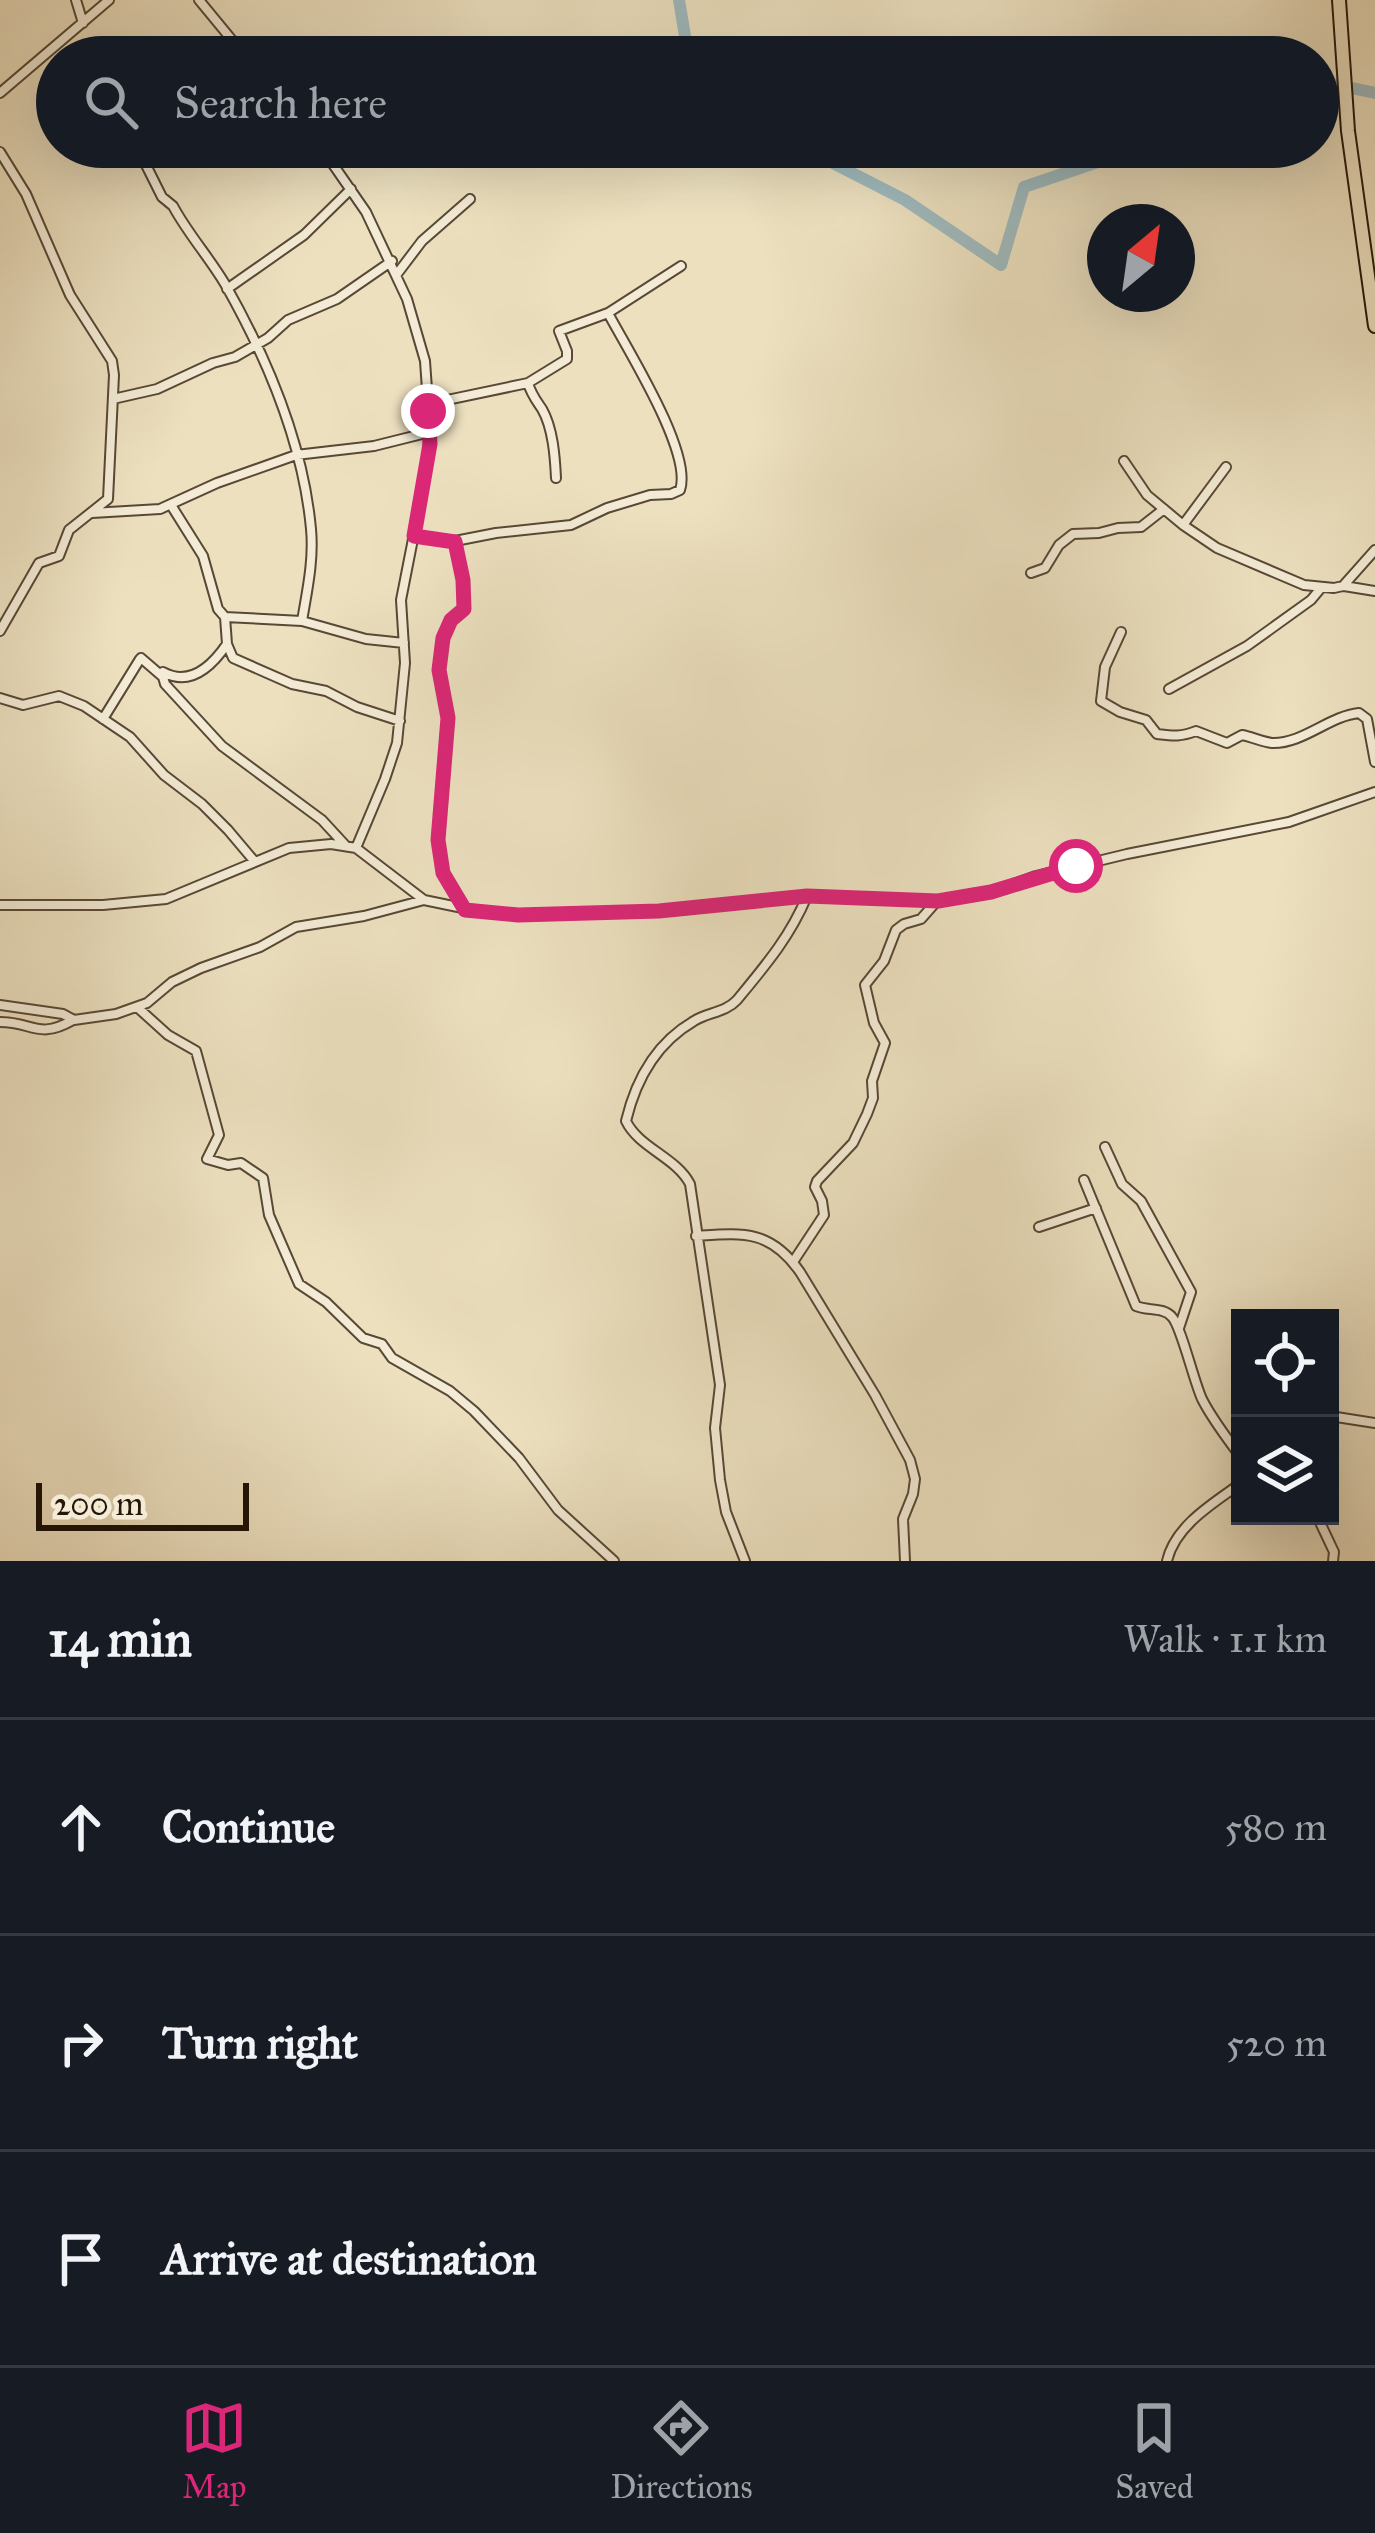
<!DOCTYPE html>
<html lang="en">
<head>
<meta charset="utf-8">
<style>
  :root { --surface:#171b24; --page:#242831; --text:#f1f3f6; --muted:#9ea1a6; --line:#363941; --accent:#db2777 }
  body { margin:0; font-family:"IM FELL Great Primer",serif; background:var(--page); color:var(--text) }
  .controls { position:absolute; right:36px; bottom:36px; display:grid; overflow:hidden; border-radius:0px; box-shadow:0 12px 48px #0002 }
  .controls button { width:108px; height:108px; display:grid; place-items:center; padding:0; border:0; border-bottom:3px solid var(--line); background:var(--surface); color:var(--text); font:60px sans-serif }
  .compass { position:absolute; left:1087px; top:204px; width:108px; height:108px; border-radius:50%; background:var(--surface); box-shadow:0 12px 48px #0002; rotate:29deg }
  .scale { position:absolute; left:36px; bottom:30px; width:213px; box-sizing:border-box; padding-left:12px; border:6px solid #261607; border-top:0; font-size:33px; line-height:42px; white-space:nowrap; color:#261607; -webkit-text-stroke:9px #f3ebd5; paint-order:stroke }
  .stop { position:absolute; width:36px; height:36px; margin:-27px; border:9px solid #db2777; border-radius:50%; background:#fff }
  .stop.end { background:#db2777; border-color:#fff; box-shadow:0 3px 12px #0008 }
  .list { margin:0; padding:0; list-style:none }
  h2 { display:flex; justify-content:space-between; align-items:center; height:156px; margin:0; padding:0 48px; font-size:51px }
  h2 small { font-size:39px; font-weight:400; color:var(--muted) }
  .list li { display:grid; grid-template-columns:78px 1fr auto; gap:36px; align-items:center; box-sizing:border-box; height:216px; padding:0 48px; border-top:3px solid var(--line) }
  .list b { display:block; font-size:45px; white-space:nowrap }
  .list em { font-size:39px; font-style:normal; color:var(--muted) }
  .icon { flex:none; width:66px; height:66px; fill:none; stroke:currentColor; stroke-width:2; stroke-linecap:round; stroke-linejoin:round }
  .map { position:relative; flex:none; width:1375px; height:1561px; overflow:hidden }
  .search { position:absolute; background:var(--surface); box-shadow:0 12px 48px #0002; left:36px; right:36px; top:36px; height:132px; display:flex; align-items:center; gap:30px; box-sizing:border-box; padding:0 42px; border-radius:66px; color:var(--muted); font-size:45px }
  .sheet { height:804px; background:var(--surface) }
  nav { display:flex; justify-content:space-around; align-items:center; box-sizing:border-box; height:168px; border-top:3px solid var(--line); background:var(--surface); font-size:33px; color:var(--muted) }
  nav a { display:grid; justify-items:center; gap:6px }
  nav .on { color:var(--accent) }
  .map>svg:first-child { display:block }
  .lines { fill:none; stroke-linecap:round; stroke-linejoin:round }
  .river { stroke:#9fbabe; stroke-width:12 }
  .minor-casing { stroke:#584835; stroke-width:12 }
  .highway-casing { stroke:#261607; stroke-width:16 }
  .minor { stroke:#f3ebd5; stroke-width:8 }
  .highway { stroke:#ece0bf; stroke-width:12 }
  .route { stroke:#db2777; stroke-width:15 }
</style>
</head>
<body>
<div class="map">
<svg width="1375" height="1561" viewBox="0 0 1375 1561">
  <rect width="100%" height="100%" fill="#ece0bf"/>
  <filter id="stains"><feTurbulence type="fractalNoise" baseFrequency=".00167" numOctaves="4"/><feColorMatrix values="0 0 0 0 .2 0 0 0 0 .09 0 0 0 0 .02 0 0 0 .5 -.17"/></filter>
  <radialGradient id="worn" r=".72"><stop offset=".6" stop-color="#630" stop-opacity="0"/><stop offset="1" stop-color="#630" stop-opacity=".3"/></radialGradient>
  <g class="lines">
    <path class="river" d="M679 0 687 48 763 57
      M1318 81 1375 93
      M817 147 821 157 905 200 1001 265 1024 187 1142 147"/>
    <g class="minor-casing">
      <path id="minor" d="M76 0 83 23
        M199 0 246 57
        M0 93 109 0
        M321 147 366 212 407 299 425 361 430 432 425 478 401 600 405 663 397 743 385 779 356 848
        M0 152 26 194 70 295 112 361 114 375 108 499 69 530 59 556 39 563 0 631
        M141 155 162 197 173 206C188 234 209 257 225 284 267 358 303 442 311 529 314 560 307 591 302 621
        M397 274 422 241 470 199
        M227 289 304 235 351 189
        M528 383C531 394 536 400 542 409 553 428 555 457 556 478
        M113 399 157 389 213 363 235 357 268 338 288 320 337 299 392 261
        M428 404 528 383 567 359V351L559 331 608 313 681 266
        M1124 461 1147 495 1183 525 1217 548 1304 585 1334 588 1343 586 1375 550
        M171 505 203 556 218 609 225 617 227 644 233 658 292 684 326 691 357 707 400 721
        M92 513 160 509 217 483 296 455 374 446 430 432
        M1183 525 1226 467
        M414 536 455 541 496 533 571 525 607 508 650 495 671 494 680 490C693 453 627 349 608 313
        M455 541 463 580V609L451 620 443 637 439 670 448 718 438 840 443 873 464 908
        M1031 573 1045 568 1059 545 1073 534 1099 533 1118 528 1141 527 1164 509
        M1344 586 1375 591
        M225 617 302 621 366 639 404 643
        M1121 632 1105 667 1101 701 1120 712 1146 720 1157 734C1174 736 1180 737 1196 731L1227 743 1242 735C1252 737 1263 742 1272 743 1303 744 1329 716 1359 713L1367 719 1375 762
        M141 658 163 677 165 684 222 746 322 820 346 846
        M163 672C190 687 212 666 227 644
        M1169 689 1247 646 1311 600 1321 588
        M0 698 23 705 59 696 84 706 130 737 164 775 202 804 228 830 255 862
        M103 719 140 659
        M0 905H103L166 899 289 848 331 844 356 848 424 900 482 912 518 915 659 911 807 896 937 901 991 892 1036 876 1127 854 1289 822 1375 792
        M0 1005 63 1014 74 1020 116 1014 147 1003 172 982 201 968 260 947 296 927 364 916 424 900
        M137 1007 168 1035 196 1051 219 1135 207 1159 228 1165 241 1163 263 1178 269 1215 299 1284 326 1302 363 1338 382 1344 392 1358 450 1391 474 1411 519 1458 558 1510 614 1561
        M0 1022C33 1022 38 1040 73 1020
        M1105 1147 1122 1184 1141 1201 1191 1292 1179 1328
        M1084 1180 1136 1306C1147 1311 1164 1307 1172 1317 1181 1326 1194 1382 1202 1399 1212 1419 1227 1438 1240 1456
        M1039 1227 1096 1208
        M696 1236C742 1233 770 1229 800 1272L875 1395 910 1460 915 1479 913 1494 903 1519 905 1561
        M793 1262 824 1215 822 1201 815 1187 817 1181 853 1143 867 1114 873 1098 872 1081 885 1043 874 1023 865 985 884 961 896 930 904 924 921 919 936 902
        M1330 1416 1375 1423
        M1317 1516 1334 1552 1333 1561
        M745 1561 726 1512 720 1480 715 1428 720 1385 690 1184C676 1157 639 1148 626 1121 636 1079 656 1043 694 1021 708 1012 725 1013 737 1000 765 966 790 937 807 896
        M1167 1561C1175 1526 1212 1504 1240 1484"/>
    </g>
    <g class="highway-casing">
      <path id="highway" d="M1339 0 1348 131 1375 326"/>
    </g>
    <use href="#minor" class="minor"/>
    <use href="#highway" class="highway"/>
  </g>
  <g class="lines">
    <path class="route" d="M428 411 430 444 414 536 455 542 463 580 464 609 451 620 443 638 439 670 448 718 438 840 443 873 465 910 518 915 659 911 807 896 938 901 991 892 1076 866"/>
  </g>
  <rect width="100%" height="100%" filter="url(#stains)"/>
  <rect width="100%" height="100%" fill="url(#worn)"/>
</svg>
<div class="controls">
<button><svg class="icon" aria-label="locate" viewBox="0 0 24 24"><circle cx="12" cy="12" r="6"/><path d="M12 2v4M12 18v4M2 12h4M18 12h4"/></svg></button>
<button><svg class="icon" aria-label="layers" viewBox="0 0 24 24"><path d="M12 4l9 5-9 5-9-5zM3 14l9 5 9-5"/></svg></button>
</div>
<svg class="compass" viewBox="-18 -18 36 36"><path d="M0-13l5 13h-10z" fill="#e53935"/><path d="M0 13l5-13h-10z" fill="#9ea1a6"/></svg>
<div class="scale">200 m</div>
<div class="stop" style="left:1076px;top:866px"></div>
<div class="stop end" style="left:428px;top:411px"></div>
<div class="search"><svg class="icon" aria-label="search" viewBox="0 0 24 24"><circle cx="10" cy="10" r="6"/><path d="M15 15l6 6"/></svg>Search here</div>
</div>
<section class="sheet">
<h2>14 min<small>Walk · 1.1 km</small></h2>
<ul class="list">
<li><svg class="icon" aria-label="ahead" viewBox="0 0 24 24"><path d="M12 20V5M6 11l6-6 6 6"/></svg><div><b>Continue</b></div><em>580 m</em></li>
<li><svg class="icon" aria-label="right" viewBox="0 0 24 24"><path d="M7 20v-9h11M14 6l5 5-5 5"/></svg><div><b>Turn right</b></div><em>520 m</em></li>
<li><svg class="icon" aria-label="arrive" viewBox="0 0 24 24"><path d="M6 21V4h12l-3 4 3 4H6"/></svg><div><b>Arrive at destination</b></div></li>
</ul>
</section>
<nav>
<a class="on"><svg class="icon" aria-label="map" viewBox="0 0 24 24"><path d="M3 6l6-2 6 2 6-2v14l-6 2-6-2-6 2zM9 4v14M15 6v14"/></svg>Map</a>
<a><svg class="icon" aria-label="directions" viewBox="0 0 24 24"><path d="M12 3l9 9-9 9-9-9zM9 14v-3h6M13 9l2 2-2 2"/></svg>Directions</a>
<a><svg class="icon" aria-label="saved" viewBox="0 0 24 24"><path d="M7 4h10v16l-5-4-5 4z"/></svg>Saved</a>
</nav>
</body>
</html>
